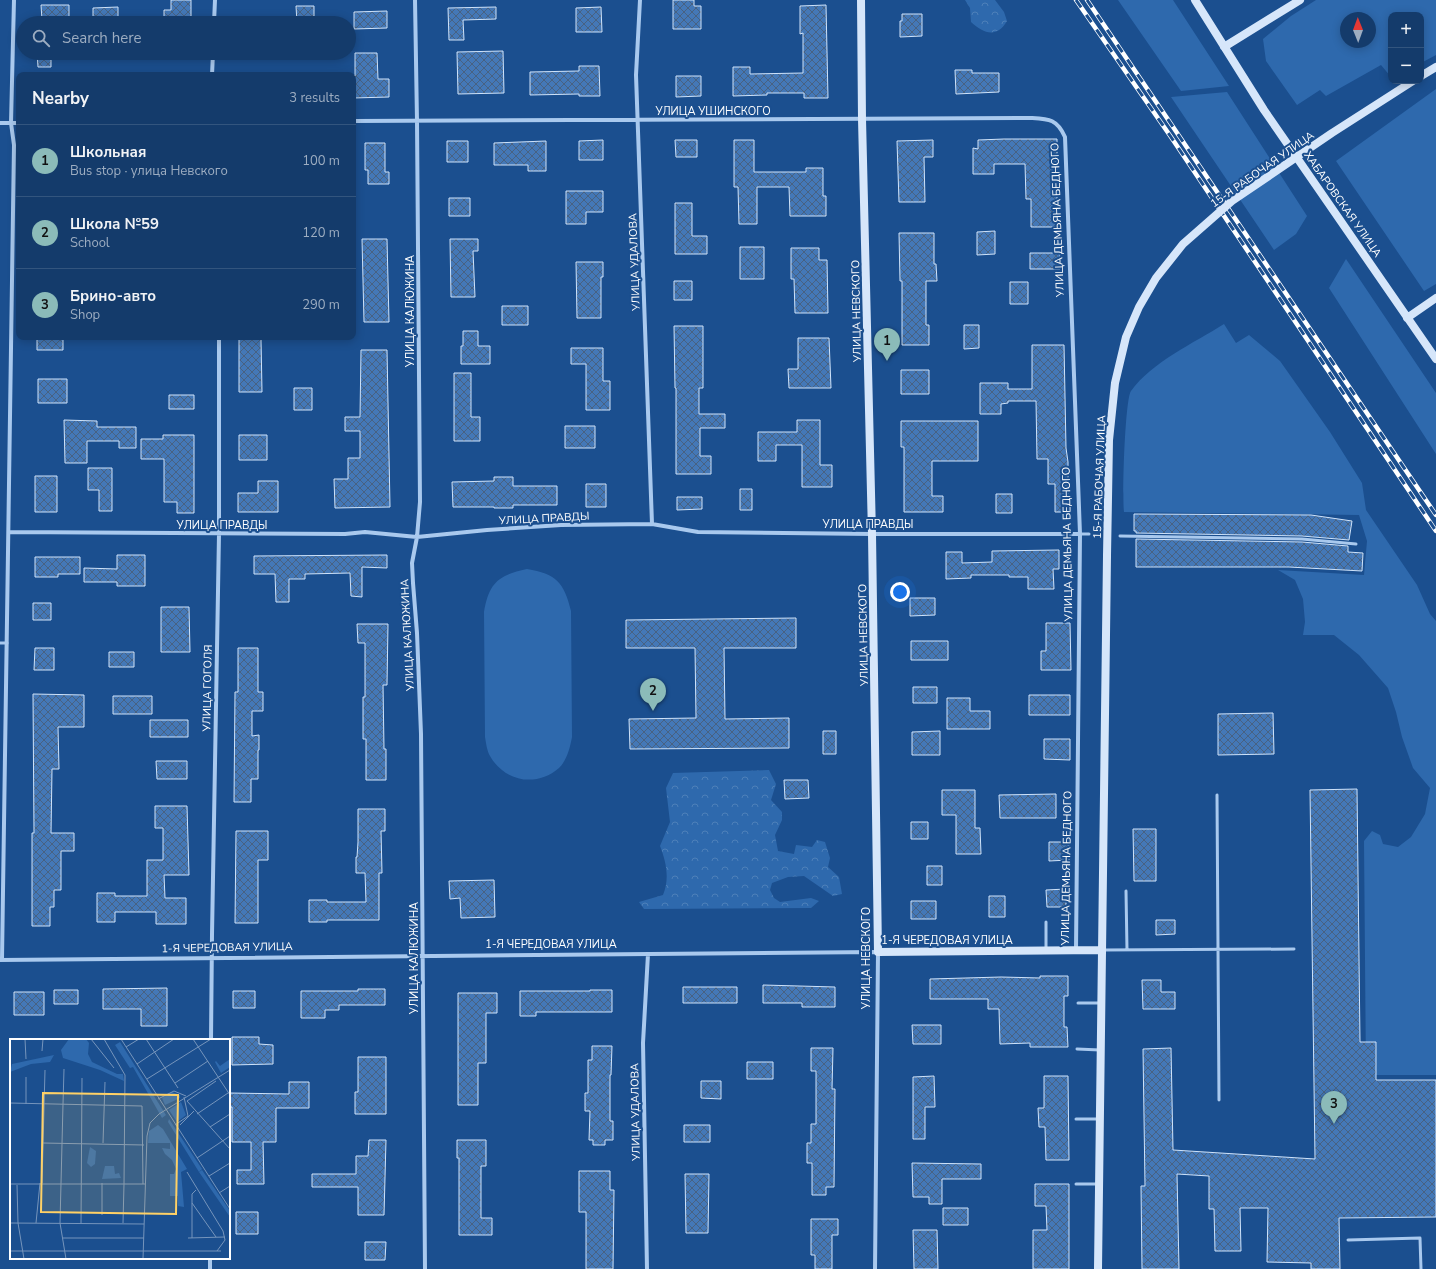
<!DOCTYPE html>
<html lang="en">
<head>
<meta charset="utf-8">
<style>
  :root { --surface:#143b6b; --page:#1d4271; --text:#f1f3f6; --muted:#9dadc1; --line:#33557e; --accent:#8bbbb9 }
  body { margin:0; font-family:"Nunito Sans",sans-serif; background:var(--page); color:var(--text) }
  .controls { position:absolute; right:12px; top:12px; display:grid; overflow:hidden; border-radius:8px; box-shadow:0 2px 10px #0003 }
  .controls button { width:36px; height:36px; display:grid; place-items:center; padding:0; border:0; border-bottom:1px solid var(--line); background:var(--surface); color:var(--text); font:20px sans-serif }
  .compass { position:absolute; left:1340px; top:12px; width:36px; height:36px; border-radius:50%; background:var(--surface); box-shadow:0 2px 10px #0003; rotate:359deg }
  .you { position:absolute; left:900px; top:592px; width:14px; height:14px; margin:-10px; border:3px solid #fff; border-radius:50%; background:#1a73e8; box-shadow:0 0 0 6px #1a73e833 }
  .badge { display:grid; place-items:center; width:26px; height:26px; border-radius:50%; background:var(--accent); color:#111; font-size:13px; font-weight:700 }
  .pin { position:absolute; translate:-50% -33px; filter:drop-shadow(0 1px 2px #0008) }
  .pin::after { content:''; position:absolute; top:21px; width:14px; height:12px; background:inherit; clip-path:polygon(0 0,100% 0,50% 100%) }
  .list { margin:0; padding:0; list-style:none }
  h2 { display:flex; justify-content:space-between; align-items:center; height:52px; margin:0; padding:0 16px; font-size:17px }
  h2 small { font-size:13px; font-weight:400; color:var(--muted) }
  .list li { display:grid; grid-template-columns:26px 1fr auto; gap:12px; align-items:center; box-sizing:border-box; height:72px; padding:0 16px; border-top:1px solid var(--line) }
  .list b { display:block; font-size:15px; white-space:nowrap }
  .list p { margin:0; font-size:13px; white-space:nowrap; color:var(--muted) }
  .list em { font-size:13px; font-style:normal; color:var(--muted) }
  .icon { flex:none; width:22px; height:22px; fill:none; stroke:currentColor; stroke-width:2; stroke-linecap:round; stroke-linejoin:round }
  .map { position:relative; flex:none; width:1436px; height:1269px; overflow:hidden }
  .search { position:absolute; background:var(--surface); box-shadow:0 2px 10px #0003; left:16px; top:16px; width:340px; height:44px; display:flex; align-items:center; gap:10px; box-sizing:border-box; padding:0 14px; border-radius:22px; color:var(--muted); font-size:15px }
  .panel { position:absolute; background:var(--surface); box-shadow:0 2px 10px #0003; left:16px; top:72px; width:340px; height:268px; border-radius:8px }
  .map>svg:first-child { display:block }
  .green { fill:#2e69ad; fill-rule:evenodd }
  .forest { fill:url(#forest-crowns) }
  .building { fill:url(#building-cross-hatch); stroke:#cfe3fa }
  .lines { fill:none; stroke-linecap:round; stroke-linejoin:round }
  .lane { stroke:#a9c9ee; stroke-width:3 }
  .street { stroke:#a9c9ee; stroke-width:4 }
  .secondary { stroke:#d6e6fa; stroke-width:8 }
  .rail-casing { stroke:#fff; stroke-width:4.5 }
  .rail { stroke:#1b4f8f; stroke-width:3; stroke-dasharray:9; stroke-linecap:butt }
  .secondary-bridge { stroke:#d6e6fa; stroke-width:8 }
  .labels { text-anchor:middle; stroke-width:4; stroke-linejoin:round; paint-order:stroke }
  .street-label { font-size:11px; fill:#fff; stroke:#1b4f8f }
  .inset-road { fill:none; stroke:#7695bc; stroke-width:1 }
  .view { fill:#ffd166; fill-opacity:0.15; stroke:#ffd166; stroke-width:2 }
  .inset-edge { fill:none; stroke:#fff; stroke-width:2 }
</style>
</head>
<body>
<div class="map">
<svg width="1436" height="1269" viewBox="0 0 1436 1269">
  <defs>
    <pattern id="forest-crowns" width="20" height="18" patternUnits="userSpaceOnUse"><rect width="20" height="18" fill="#2e69ad"/><path d="M2 6a3 3 0 1 1 6 0M12 15a3 3 0 1 1 6 0" fill="none" stroke="#4d80b9"/></pattern>
    <pattern id="building-cross-hatch" width="8" height="8" patternUnits="userSpaceOnUse"><rect width="8" height="8" fill="#4478b7"/><path d="M0 0l8 8M0 8l8-8" fill="none" stroke="#486282"/></pattern>
  </defs>
  <rect width="100%" height="100%" fill="#1b4f8f"/>
  <path class="green" d="M1118 0H1173L1229 86 1181 91Z
    M1316 0H1436V55L1421 63V15H1391V77L1381 65 1326 96 1320 90 1297 105 1266 61 1263 39 1291 16ZM1346 18H1370V42H1346Z
    M1436 89V284L1424 291 1336 161Z
    M1227 92 1307 216 1296 234 1274 250 1171 97Z
    M1346 259 1436 393V454L1329 288Z
    M1224 324 1236 343 1249 335 1280 361 1330 432 1362 483 1366 510 1417 585 1430 614 1436 621V1075H1366L1364 841 1372 831 1380 835 1383 844 1398 847 1411 837 1425 814 1430 788 1413 768 1402 737 1396 712 1388 688 1359 655 1334 635H1303L1305 622 1303 599 1295 580 1278 570 1364 575 1367 541 1359 515 1124 512C1122 498 1125 399 1131 391 1152 362 1194 343 1224 324Z
    M527 569C556 574 564 582 571 611L572 737C570 748 567 760 559 768 536 788 504 781 490 756 487 751 486 743 485 737L484 612C489 583 498 575 527 569Z"/>
  <path class="forest" d="M965 0H995L1004 12 1007 21C997 38 984 34 971 22L970 8Z
    M769 770 776 784 771 800 782 812V820L775 835 778 851 794 854 796 845 812 847 817 840 825 842 830 858 828 867 839 877 842 894 833 896 804 876 788 877 772 883 770 890 774 898 780 902 811 898 819 901 811 908 644 909 639 902 663 895C670 879 666 861 660 846L670 822 666 788 673 773Z"/>
  <path class="building" d="M171 0H191V23H164V10H171Z
    M673 0H694V6H701V29H673Z
    M41 5H69V19L42 20Z
    M826 5 828 98H804V93H767V95L733 96V67H750V74L803 73V33L800 34V6Z
    M296 6H314V23H297Z
    M118 7V23H93V8Z
    M496 7V19L463 20 464 40H449L448 8Z
    M601 7 602 32H576V8Z
    M387 11V28L354 29V12Z
    M902 14H922V36L900 37V21H902Z
    M503 51 504 93 458 94 457 52Z
    M37 53H51V67H38Z
    M355 53H377L378 79H389V97L353 98V76H355Z
    M579 66H599L600 96H579V94L530 95V72L579 71Z
    M955 70H972V73H999V92L956 94Z
    M676 76H701V96L676 97Z
    M1004 139H1057V214H1058V227H1031V199H1026L1025 164H994V174H973V148L978 149V140Z
    M603 140V160H579V141Z
    M675 140H697V157H676Z
    M734 140H754V172H806V168H823V196H826V216H790L789 187H757V224H739L738 187H734Z
    M933 140V157H924L925 202H899L897 141Z
    M447 141H468V162H447Z
    M546 141V171H528V165H494V143Z
    M365 143H385V172H389V184H368V170H365Z
    M566 191H603V212H586V224H566Z
    M449 198H470V216H449Z
    M675 203H692V236H707V254H675Z
    M995 231V254L977 255V232Z
    M899 233H934V264H936L937 281H926V325H929V345H902V281H900Z
    M362 239H387L389 322H364Z
    M450 239H478V251H473L475 297H451Z
    M740 247H764V279H740Z
    M791 248H819V260H827L828 313H795L794 279H791Z
    M1030 253H1060V269H1030Z
    M576 262H603V277H601V318H577Z
    M674 281H692V300H674Z
    M1010 282H1028V304H1010Z
    M502 306H528V325H502Z
    M964 325H979V348L964 349Z
    M674 326H703V388H699V414H725V428H700V456H711V474H676V388H675Z
    M463 331H478V346H490V364H461V346H463Z
    M37 337H63V350H37Z
    M798 338H829L831 388H789L788 369H798Z
    M239 339H261L262 392H239Z
    M1032 345H1064L1066 448 1068 462V512H1055V484H1048V459H1037L1036 401H1008V403L1001 404V414H980V383H1008V389H1032Z
    M571 348H603V381H610V410H586V364H571Z
    M361 350H387L390 507 335 508 334 479H348V458H360V431H345V417H360Z
    M901 370H929V394H901Z
    M454 373H471V417H480V441H454Z
    M38 379H67V403H38Z
    M294 388H312V410H294Z
    M169 395H194V409H169Z
    M64 420 97 421V427H136V448H119V441H87V463H65Z
    M797 420H820V465H832V487H802V445H776V461H758V432H797Z
    M901 421H978V461H932V496H943V512H904V447H901Z
    M565 426H595V448H565Z
    M163 435H194V513H177V502H164V459H141V439H163Z
    M239 435H267V460H239Z
    M88 468H112V511H99V490H88Z
    M35 476H57V512H35Z
    M494 477H513V486H557V505H513V508H494V507H453L452 482 494 481Z
    M258 481H278V512H238V493H258Z
    M586 484H606V507H586Z
    M740 489H752V510H740Z
    M996 494H1012V513H996Z
    M677 497H702V509L677 510Z
    M1134 514 1311 515 1352 521 1349 540 1302 536 1136 533V531H1134Z
    M1136 539 1302 542 1348 546V552L1363 553 1362 571 1289 567H1136Z
    M1059 550V569H1053L1054 589H1028V577H1009V575H971V578L946 579V552H962V563L992 562V551Z
    M117 555H145V586H117V582H84V568L117 569Z
    M387 555V568L362 567V597L351 596 350 573 305 574V579H289V602H276L275 574H254V556Z
    M35 557H80V574H58V577H35Z
    M910 598H935V615L910 616Z
    M33 603H51V620H33Z
    M161 607H189L190 652H161Z
    M796 618V648H724L725 719 789 718V748L630 749 629 719 696 718 695 648H626V620Z
    M1046 623H1070L1071 670H1041V651H1046Z
    M357 624H388L387 685H383L384 749H386V780H366V739H363V697H365V643H358Z
    M911 641H948V660H911Z
    M35 648H54V670H34Z
    M238 648H258V692H263V711H252V736L259 735V750H258V779H251V802H234L235 692H238Z
    M109 652H134V667H109Z
    M913 687H937V703H913Z
    M33 694 84 695V727H58L59 769H52L51 833H74V851H61V890H54V907H50V926H32V833H34Z
    M1029 695H1070V715H1029Z
    M113 696H152V714H113Z
    M947 698H970V711H990V729H947Z
    M1273 713 1274 754 1218 755V714Z
    M150 720H188V737H150Z
    M823 731H836V754H823Z
    M940 731V755H912V732Z
    M1044 739H1070V760L1044 759Z
    M156 761H187V779H157Z
    M784 780H808L809 798 785 799Z
    M1357 789 1360 1042H1376V1080H1436V1217L1339 1218 1340 1269H1311V1263L1267 1262 1268 1208H1240L1241 1251H1215L1214 1209H1209V1176L1177 1174 1179 1269H1142L1141 1186H1145L1143 1049 1171 1048 1173 1150 1315 1159 1310 790Z
    M942 790H975V828H980L981 854H956V815H942Z
    M1056 794V818H1000L999 795Z
    M155 806H187L189 875H164L165 898H186V924H156V912H115V922H97V893H115V896H147V860H163V828H155Z
    M358 809H385V831H381L382 873H379V920H327V922H309V900H327V902H366L365 873H356V857H357L358 842Z
    M911 822H928V839H911Z
    M1133 829H1156V881H1134Z
    M236 831H268V860H258V923H235Z
    M1049 842H1069V860L1049 861Z
    M927 866H942V885H927Z
    M494 880 495 917 461 918 460 898 450 899 449 881Z
    M1066 889V907H1047L1046 890Z
    M989 896H1005V917H989Z
    M911 901H936V919H911Z
    M1156 920H1175V934L1156 935Z
    M1040 976H1068V996H1064V1027H1067L1068 1047H1030V1043L1000 1044 999 1009H988V999H930V979L1001 977 1040 978Z
    M1142 980H1161V992H1175V1009H1143Z
    M763 985 835 987V1007H802V1003H763Z
    M683 987H737V1003H683Z
    M167 988V1026H141V1009H103V989Z
    M358 989H385V1005H339V1010H325V1018H301V991H358Z
    M54 990H78V1004H54Z
    M590 990H612V1012H536V1016H520V991H590Z
    M233 991H255V1008H233Z
    M14 992H44V1015H14Z
    M458 993H497V1013H486V1063H478V1105H458Z
    M912 1025H941V1044H913Z
    M232 1037H259V1044L273 1045V1064L232 1065Z
    M592 1046H612L611 1075H610V1121H613V1140H605V1145H593V1140H589L590 1111H585V1093H588V1060H592Z
    M811 1048H833L832 1089H835L834 1187H826V1195H812V1163H807V1143H811V1124H816V1071H811Z
    M358 1057H386V1114H355V1092H358Z
    M747 1062H773V1079H747Z
    M934 1076 935 1107H925V1139H913V1077Z
    M1044 1076H1068L1069 1160H1046L1045 1127H1039L1038 1108H1044Z
    M701 1081H721V1099L701 1098Z
    M289 1082H309V1108H276V1142H263L264 1184H237V1170H251V1142H232V1107H230V1093L289 1094Z
    M684 1125H710V1142H684Z
    M369 1140H386L384 1215H358V1187H312V1174H356V1156H368Z
    M457 1140H486V1166H481V1218H492V1235H459V1158H457Z
    M912 1163 981 1164V1179H942V1204H929V1197H913Z
    M579 1171H610V1190H614L613 1269H586V1212H579Z
    M685 1174H709L708 1233H686Z
    M1035 1184H1069V1269H1033V1230H1047L1046 1206H1035Z
    M943 1208H968V1225H943Z
    M236 1212H258V1234H236Z
    M811 1219H838V1235H832V1269H815V1255H811Z
    M913 1230H937L938 1269H914Z
    M365 1242H386L385 1260H365Z"/>
  <g class="lines">
    <path class="lane" d="M1080 534H1089
      M1120 536 1302 539 1356 544
      M0 643H7
      M1217 795 1219 1100
      M1126 891 1127 950
      M1046 922V950
      M1103 950 1294 949
      M1078 1003H1100
      M1077 1049 1100 1050
      M1076 1119H1099
      M1076 1184H1098
      M1348 1240 1420 1238 1421 1269"/>
    <path class="street" d="M415 0 417 121 420 502 417 537 412 563 413 583 417 633 421 734 425 1269
      M640 0 636 75 652 524
      M214 23 215 0
      M212 75 213 53
      M353 121 1031 118C1049 119 1057 119 1065 137L1080 534 1076 950
      M0 123H19
      M9 532 345 534 365 532 417 537 487 530 561 525 652 524 698 532 872 534H1080
      M2 959 14 145 11 123 14 0
      M0 960 878 952 875 1269
      M211 1040 212 935 219 534V337
      M210 1269V1258
      M647 1269 643 1043 648 954"/>
    <path class="secondary" d="M861 0 862 119 872 534 878 952 1102 950
      M1195 0 1264 110 1436 359
      M1224 47 1300 0
      M1421 76 1436 67
      M1407 318 1436 298
      M1098 1269 1107 556"/>
    <g class="rail-casing">
      <path id="rail" d="M1076 0 1171 137 1436 531
        M1087 0 1436 515"/>
    </g>
    <use href="#rail" class="rail"/>
    <path class="secondary-bridge" d="M1107 556 1109 440 1115 383 1126 337 1139 307 1156 278 1183 244 1232 201 1332 133 1413 81"/>
  </g>
  <g class="labels">
    <g class="street-label">
      <text x="713" y="115">УЛИЦА УШИНСКОГО</text>
      <text transform="translate(1262 169) rotate(-35)" y="4">15-Я РАБОЧАЯ УЛИЦА</text>
      <text transform="translate(1343 204) rotate(55)" y="4">ХАБАРОВСКАЯ УЛИЦА</text>
      <text transform="translate(1057 220) rotate(-92)" y="4">УЛИЦА ДЕМЬЯНА БЕДНОГО</text>
      <text transform="translate(634 262) rotate(-92)" y="4">УЛИЦА УДАЛОВА</text>
      <text transform="translate(410 311) rotate(-90)" y="4">УЛИЦА КАЛЮЖИНА</text>
      <text transform="translate(856 311) rotate(-91)" y="4">УЛИЦА НЕВСКОГО</text>
      <text transform="translate(1099 477) rotate(-88)" y="4">15-Я РАБОЧАЯ УЛИЦА</text>
      <text transform="translate(544 518) rotate(-3)" y="4">УЛИЦА ПРАВДЫ</text>
      <text x="868" y="528">УЛИЦА ПРАВДЫ</text>
      <text x="222" y="529">УЛИЦА ПРАВДЫ</text>
      <text transform="translate(1067 544) rotate(-91)" y="4">УЛИЦА ДЕМЬЯНА БЕДНОГО</text>
      <text transform="translate(407 635) rotate(-93)" y="4">УЛИЦА КАЛЮЖИНА</text>
      <text transform="translate(863 635) rotate(-91)" y="4">УЛИЦА НЕВСКОГО</text>
      <text transform="translate(207 688) rotate(-89)" y="4">УЛИЦА ГОГОЛЯ</text>
      <text transform="translate(1066 868) rotate(-89)" y="4">УЛИЦА ДЕМЬЯНА БЕДНОГО</text>
      <text x="947" y="944">1-Я ЧЕРЕДОВАЯ УЛИЦА</text>
      <text x="551" y="948">1-Я ЧЕРЕДОВАЯ УЛИЦА</text>
      <text transform="translate(227 947) rotate(-1)" y="4">1-Я ЧЕРЕДОВАЯ УЛИЦА</text>
      <text transform="translate(414 958) rotate(-90)" y="4">УЛИЦА КАЛЮЖИНА</text>
      <text transform="translate(866 958) rotate(-90)" y="4">УЛИЦА НЕВСКОГО</text>
      <text transform="translate(635 1112) rotate(-91)" y="4">УЛИЦА УДАЛОВА</text>
    </g>
  </g>
  <g transform="translate(10 1039)">
    <rect width="220" height="220" fill="#1b4f8f"/>
    <path d="M110 3 156 76 152 79 123 28 120 29 105 6ZM220 20V28L211 34 205 23 206 22 210 27ZM162 53 170 56V59L155 66 152 59ZM171 63 176 76 167 83 159 71ZM159 80 192 130 189 133 158 83ZM148 86 153 90 177 130 171 133 174 168 168 167V157H160V135H164L166 130 162 121 155 115 152 109 160 110V104H138L139 92ZM80 108 86 112 85 125 81 128 77 124Z" fill="#2e69ad"/>
    <path d="M59 0H76L79 4 78 15 82 23 107 35H113L114 42 90 31 53 19 51 11ZM44 16 40 23 21 25 0 33 2 25ZM95 127H104L105 135 109 134 111 139 92 140ZM192 131 220 172V178L189 133Z" fill="#2e69ad"/>
    <path class="inset-road" d="M15 0 16 20M81 0 104 29M94 0 115 36 114 145H135M111 0 220 170M136 0 168 49M183 0 220 56M116 8 129 0M32 12 33 0M127 25 164 0M137 40 201 0M206 42 177 62 220 110M165 44 198 22M148 60 164 52 176 57M0 64 132 67 133 145M16 65V38M53 65 50 184 56 220M53 65 54 30M187 75 218 54M165 86 178 77 174 58M170 86 184 72M200 88 220 75M33 104 134 106M93 104 95 43M187 119 220 97M177 133 213 192 215 201 207 212M199 137 220 124M32 144 35 31M0 145H114L113 184M7 146 8 184 14 220M209 154 220 147M182 164 206 198M92 176V144M0 184 134 185M26 184 30 144M71 184 72 39M53 199H134M178 199 215 198M182 199V155L186 151M0 212H211M133 220 137 97 140 84 149 75 220 31"/>
    <path class="view" d="M33 54 168 56 166 175 31 173Z"/>
    <rect width="220" height="220" class="inset-edge"/>
  </g>
</svg>
<div class="controls">
<button>+</button>
<button>−</button>
</div>
<svg class="compass" viewBox="-18 -18 36 36"><path d="M0-13l5 13h-10z" fill="#e53935"/><path d="M0 13l5-13h-10z" fill="#9dadc1"/></svg>
<div class="you"></div>
<div class="pin badge" style="left:887px;top:361px">1</div>
<div class="pin badge" style="left:653px;top:711px">2</div>
<div class="pin badge" style="left:1334px;top:1124px">3</div>
<div class="search"><svg class="icon" aria-label="search" viewBox="0 0 24 24"><circle cx="10" cy="10" r="6"/><path d="M15 15l6 6"/></svg>Search here</div>
<section class="panel">
<h2>Nearby<small>3 results</small></h2>
<ul class="list">
<li><span class="badge">1</span><div><b>Школьная</b><p>Bus stop · улица Невского</p></div><em>100 m</em></li>
<li><span class="badge">2</span><div><b>Школа №59</b><p>School</p></div><em>120 m</em></li>
<li><span class="badge">3</span><div><b>Брино-авто</b><p>Shop</p></div><em>290 m</em></li>
</ul>
</section>
</div>
</body>
</html>
